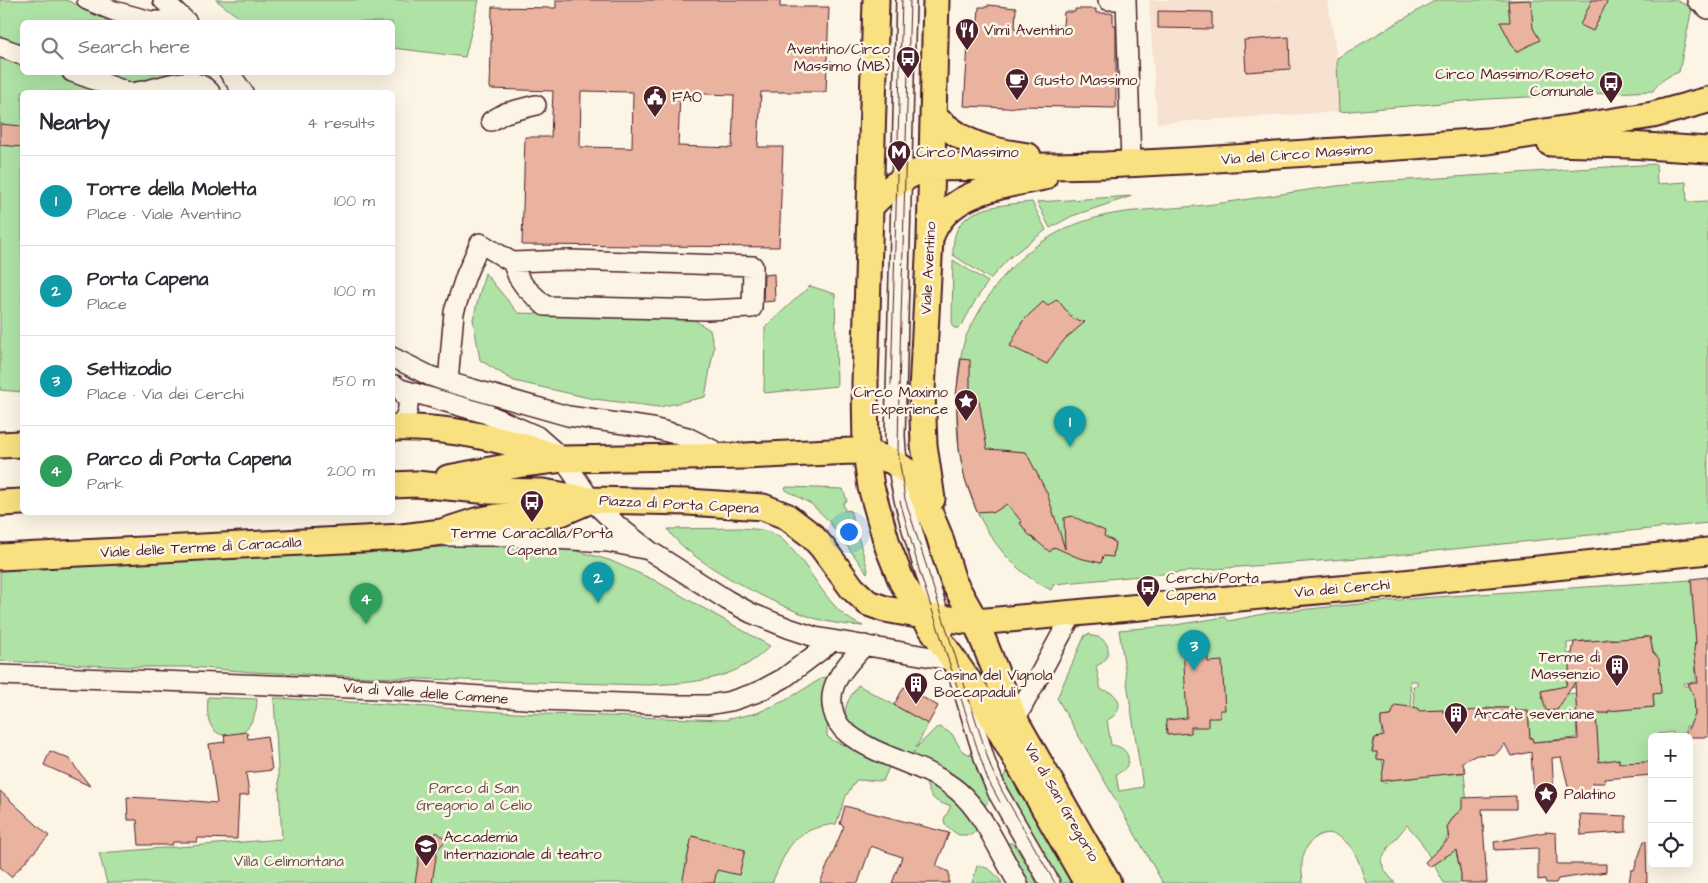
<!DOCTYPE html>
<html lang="en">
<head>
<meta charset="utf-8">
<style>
  :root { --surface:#fff; --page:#f2f2f3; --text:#2b2b33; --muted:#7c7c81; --line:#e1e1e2; --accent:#0b8043 }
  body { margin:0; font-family:"Architects Daughter",sans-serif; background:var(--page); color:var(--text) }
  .controls { position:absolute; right:15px; bottom:15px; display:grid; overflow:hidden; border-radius:8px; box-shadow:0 5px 20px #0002 }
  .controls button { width:45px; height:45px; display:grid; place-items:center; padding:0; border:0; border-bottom:1px solid var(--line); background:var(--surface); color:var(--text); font:25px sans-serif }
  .you { position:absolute; left:848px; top:531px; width:18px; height:18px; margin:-12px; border:4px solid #fff; border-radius:50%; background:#1a73e8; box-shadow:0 0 0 8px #1a73e833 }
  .badge { display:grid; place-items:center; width:32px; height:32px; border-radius:50%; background:var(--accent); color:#fff; font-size:16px; font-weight:700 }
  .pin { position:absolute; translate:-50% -41px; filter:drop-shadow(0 1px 2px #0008) }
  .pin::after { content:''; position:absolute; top:26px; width:18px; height:15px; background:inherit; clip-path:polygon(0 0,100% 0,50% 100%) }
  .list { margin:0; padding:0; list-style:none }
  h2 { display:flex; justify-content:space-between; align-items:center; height:65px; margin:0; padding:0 20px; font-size:21px }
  h2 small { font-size:16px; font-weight:400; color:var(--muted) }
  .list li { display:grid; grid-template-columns:32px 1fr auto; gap:15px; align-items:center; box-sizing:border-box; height:90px; padding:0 20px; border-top:1px solid var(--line) }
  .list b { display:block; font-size:19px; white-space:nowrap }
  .list p { margin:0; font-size:16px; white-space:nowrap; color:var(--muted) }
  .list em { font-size:16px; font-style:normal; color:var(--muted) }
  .icon { flex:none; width:28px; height:28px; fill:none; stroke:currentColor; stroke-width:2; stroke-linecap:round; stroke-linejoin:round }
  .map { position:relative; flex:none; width:1708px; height:883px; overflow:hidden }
  .search { position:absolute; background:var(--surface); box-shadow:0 5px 20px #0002; left:20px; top:20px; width:375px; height:55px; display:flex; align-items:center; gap:12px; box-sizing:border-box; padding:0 18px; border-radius:8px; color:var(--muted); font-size:19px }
  .panel { position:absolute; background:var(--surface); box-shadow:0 5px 20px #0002; left:20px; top:90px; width:375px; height:425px; border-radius:8px }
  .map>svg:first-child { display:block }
  .built { fill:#f7e1d0 }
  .green { fill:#afe3a6; stroke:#7c8168 }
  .building { fill:#eab3a0; stroke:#4a1f2b; fill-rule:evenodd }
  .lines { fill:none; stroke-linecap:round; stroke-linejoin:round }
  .minor-casing { stroke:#4a1f2b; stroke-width:22 }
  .major-casing { stroke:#4a1f2b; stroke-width:29 }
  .minor { stroke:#fcf5e5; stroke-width:19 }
  .major { stroke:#f9e181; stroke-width:25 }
  .tram { stroke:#4a1f2b; stroke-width:1 }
  .labels { text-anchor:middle; stroke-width:5; stroke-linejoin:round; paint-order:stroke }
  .poi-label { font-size:15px; fill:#4a1f2b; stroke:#fcf5e5; text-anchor:start }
  .street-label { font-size:15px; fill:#4a1f2b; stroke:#fcf5e5 }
  .park-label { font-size:15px; fill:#63504a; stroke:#fcf5e5 }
</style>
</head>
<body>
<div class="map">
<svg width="1708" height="883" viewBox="0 0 1708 883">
  <rect width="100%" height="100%" fill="#fcf5e5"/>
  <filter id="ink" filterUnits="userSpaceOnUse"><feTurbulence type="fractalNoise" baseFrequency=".02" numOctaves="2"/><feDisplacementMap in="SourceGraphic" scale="10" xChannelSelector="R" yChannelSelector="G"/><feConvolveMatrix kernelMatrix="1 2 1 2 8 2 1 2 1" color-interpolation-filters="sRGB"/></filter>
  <g filter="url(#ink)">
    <path class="built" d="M1149 0H1328L1337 58 1339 112 1157 123Z"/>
    <path class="green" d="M0 0H66L117 22H22V72L207 73 221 92H22V392L0 390Z
      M216 0H479L465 57 393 48 392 22H245Z
      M1436 0H1676L1692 8 1679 72C1668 76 1659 81 1653 91L1487 99 1339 112 1337 58Z
      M1656 164 1657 184 1686 182 1687 202 1708 201V523L1385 556 1226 568 1054 584 1051 590C1044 586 1035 582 1029 577 981 541 958 480 957 422 956 394 957 366 965 339 967 333 971 327 974 321 991 289 1014 259 1045 240 1099 206 1146 212 1206 205 1256 199 1305 189 1355 184 1388 180 1421 180 1454 177 1521 173 1588 168 1656 164Z
      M1132 196 1072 216 1050 228 1037 202Z
      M1032 202 1046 230 1010 257 990 279 953 255C953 250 953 245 954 240 959 205 1005 205 1032 202Z
      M953 260 988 282 975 301 962 325 958 328H954L952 325Z
      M485 273 518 313 691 318 710 330 714 347 705 397 659 407 594 399 514 381 480 360 473 319Z
      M810 286 835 294 837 386 764 393 765 327Z
      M787 487 843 489 847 501 843 503 845 511 850 510 868 570 867 573 827 519 811 504 786 490 785 488Z
      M741 528C753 529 765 529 776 535 783 539 790 547 795 553 817 578 831 614 863 626 846 625 830 623 814 618 781 608 683 559 668 529Z
      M505 544 544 546 577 551 609 560 654 580 770 646C736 681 693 683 647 685L423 679 253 672 191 667H127L0 661V569Z
      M1691 580 1698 642 1695 643 1696 683H1684V686H1696L1708 699 1697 705 1694 696 1695 715 1688 730V726H1686L1685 732 1678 736H1674L1673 732 1658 734 1659 737H1668H1652V763H1619V759H1617V765L1600 777 1587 713H1608V711L1654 707 1650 638 1645 636 1642 643 1607 638 1590 648 1591 640 1567 643V654L1574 653 1572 676 1578 687C1566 689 1553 688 1541 691L1547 711 1557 710 1567 694 1586 692 1580 719 1576 720 1577 736 1575 738 1533 742 1532 738H1530L1528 711H1515V708H1486L1485 712 1458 713V711H1452V714L1444 713 1443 710 1415 714 1413 686H1417V681H1410L1412 716 1395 705 1396 714H1391V716L1381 717 1382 741 1374 739 1372 751 1377 752 1382 759 1385 778 1381 781 1386 784V780L1413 778 1415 776 1464 773 1467 804 1466 807 1454 816 1447 827C1451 838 1443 844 1436 852L1455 848 1461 874V883H1444L1420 840 1407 825 1388 848 1381 861 1385 871 1395 883H1366C1361 870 1358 854 1348 844 1328 822 1305 837 1302 863 1301 869 1303 877 1303 883H1163L1057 698 1085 635 1090 634 1091 636C1111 636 1115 659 1096 666L1101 690C1121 691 1126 712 1107 720L1111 745C1130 746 1136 767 1116 774L1119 791 1143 787 1119 630 1169 626 1225 617 1229 621 1268 613 1420 598Z
      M824 677 829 682C822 699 817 705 828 721L827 729V736L832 740 890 765 883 781 856 780 846 796 836 824C792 829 788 847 772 883H107L99 853 282 839 274 698 370 703 516 713 724 720 757 713 786 700Z
      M858 685 928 724 916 748 936 728 940 727 952 734 962 751 973 756 981 763 991 794 990 800 982 808 976 831 971 835H959L954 832 945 824 944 819 950 808V805C932 804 928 792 925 778 922 768 915 762 914 751L911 756C895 748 846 733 845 713 845 703 853 693 858 685Z
      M208 697 257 699C257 712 253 723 243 732 238 733 229 736 223 735 206 731 207 710 208 697Z
      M1006 772H1013L1081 883H1054L1004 788 1003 779Z
      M1005 843H1012L1017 849 1037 883H1028Z
      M977 866C989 866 996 874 1002 883H972Z"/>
    <path class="building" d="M556 0H780V7H829L826 92H761L758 147H783L779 247 522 245 525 137H551L553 91 490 89 492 7 556 8ZM581 91 633 92 632 148 580 147ZM680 93 734 95 732 148 678 146Z
      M1531 0 1533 28 1540 40 1516 52 1500 22H1510L1508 1Z
      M1592 0H1608L1593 31 1580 25Z
      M988 5 1016 8 1015 29 1050 32 1051 25 1063 26 1064 12H1075V9H1096V13H1113V26H1116V108L1023 106 1007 108 964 106 968 45 963 41V30L978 22 979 7H988Z
      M1158 11 1212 12V29L1158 28Z
      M1289 37 1290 69 1246 72 1244 40Z
      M0 124 22 126V147L0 145Z
      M774 274 775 301 763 302 764 275Z
      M1057 299 1073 319 1085 322 1065 339 1057 349 1047 364 1010 346 1022 322 1032 312 1043 302 1048 306Z
      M961 359 970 360V399L979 400 987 449 1026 452 1047 493 1065 549 1064 518 1072 516 1105 531 1104 536 1115 542 1113 557 1103 556 1101 563 1079 558 1054 547 1050 552 1028 534 1020 523 1022 522 1007 504 993 513 991 511 977 512 965 479 959 449 956 395Z
      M1708 577V737H1684L1695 715 1694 697 1688 683H1698L1694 650 1695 643H1696L1691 579Z
      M1650 637 1653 652 1659 659 1661 693 1653 694 1654 707 1608 711V713H1596L1599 762 1619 759V763L1649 762 1652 763V775L1604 779 1605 783H1593L1594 791 1570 794 1561 757 1552 758 1554 796 1534 798 1531 752 1511 756 1505 744 1496 754 1477 755 1462 762 1466 772 1381 781 1385 760 1377 759V752H1372L1375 738 1384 736 1381 725V717L1391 716 1395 705 1418 708V711L1443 710V712H1458L1497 708H1515V711H1528L1530 738H1532L1533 742 1578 739 1575 682 1557 710 1546 711 1541 691 1566 686 1574 642Z
      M1207 645 1208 662 1222 661 1225 710H1220V718H1208V727H1191V733L1167 735 1166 720 1187 718 1183 647Z
      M904 687 938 706 928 724 894 705Z
      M247 732 248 739 267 736 272 770 246 773 249 795 239 796 237 839 198 838 197 842H173L172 845H139L137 820H128L127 797 183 800 217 803 209 744 225 742 224 735Z
      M50 751 69 759 90 786 44 765Z
      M0 791 49 836 11 877 0 867Z
      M1516 796V809H1482L1487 883H1461V874L1456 850 1429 867 1425 862 1449 839 1447 827 1454 816 1462 809V798Z
      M845 806 949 833 936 866 949 872V883H892L902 857 871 846 858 883H820L844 826 840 824Z
      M1580 814 1626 816V832L1581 835Z
      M437 832 446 840 437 850 432 883H415L420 851Z
      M1546 832 1556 833 1557 864H1606V872L1558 879 1556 883H1546L1545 879 1538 880V848L1495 850 1494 842Z
      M692 836 745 850 739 875 717 870 714 883H682Z
      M1644 841H1646L1647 883H1629L1631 870H1634Z"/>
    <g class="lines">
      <g class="minor-casing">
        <path id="minor" d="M87 0 114 11 151 21H186
          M163 0 187 22
          M906 0 895 436C897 481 908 517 921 559 929 583 936 606 944 629
          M1108 0H1126
          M1126 0 1131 164
          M1697 0 1708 9
          M0 47 22 55
          M72 72 128 92
          M229 72 243 92
          M136 92C160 90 190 70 210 92
          M491 121 505 113 536 105
          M392 357 430 376 448 382 568 416 652 428 687 437 723 455
          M448 382 454 312 466 275 480 243 512 262 518 277 525 287 545 306 706 310 752 308 753 266 570 260 512 262
          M395 385C413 399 411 411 398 428
          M401 389 487 414 537 436 563 459 591 500 619 527 650 551 727 600 751 613 788 628 815 637 955 661
          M447 536H500L608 542 644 549
          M865 645C854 657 841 670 835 684 828 701 833 722 847 733 879 759 926 764 958 791 984 813 1000 854 1018 883
          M0 675 378 689 540 700 674 705H708L731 701 758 692 784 678 833 641
          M959 677 987 767 998 793 1050 883
          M1015 720 1072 615"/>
      </g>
      <g class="major-casing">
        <path id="major" d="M876 0 865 383 866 452 871 487 888 547 902 582 923 616 987 708 1087 883
          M933 117C943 124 953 132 963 138 982 149 1007 153 1028 156
          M1550 143 1629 145 1708 150
          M871 206C887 189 908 172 932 168L1105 165 1202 160 1488 141 1653 115 1708 100
          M930 239C945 191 1002 186 1044 177
          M392 428C447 426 503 439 554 456
          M0 445 22 444
          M448 478 522 464 563 459 745 456 852 451 866 452 892 461 908 472 918 485 939 535 953 581 976 622 1015 720 1108 883
          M392 485 416 484 490 491 543 492 591 500 688 502 763 507 786 516 811 535 822 547 852 588 868 603 885 609 923 616 976 622 1394 584 1708 551
          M932 499 924 445 922 391 930 239 936 0
          M0 503 22 502
          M0 557 402 537 442 532 476 521 497 517 561 513 591 500"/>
      </g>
      <use href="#minor" class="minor"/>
      <use href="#major" class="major"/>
      <path class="tram" d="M910 0 899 390 898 451 905 499 991 768 1002 791 1055 883
        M891 385 902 0
        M900 501 920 573 987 778 1000 802"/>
    </g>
  </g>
  <defs>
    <g id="restaurant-pin" transform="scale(1.25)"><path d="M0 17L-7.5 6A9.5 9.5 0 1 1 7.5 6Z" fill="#4a1f2b" stroke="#fcf5e5"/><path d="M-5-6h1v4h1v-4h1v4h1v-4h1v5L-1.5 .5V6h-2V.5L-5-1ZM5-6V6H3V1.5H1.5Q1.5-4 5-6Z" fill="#fff"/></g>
    <g id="bus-pin" transform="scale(1.25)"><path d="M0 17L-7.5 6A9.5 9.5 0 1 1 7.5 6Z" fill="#4a1f2b" stroke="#fcf5e5"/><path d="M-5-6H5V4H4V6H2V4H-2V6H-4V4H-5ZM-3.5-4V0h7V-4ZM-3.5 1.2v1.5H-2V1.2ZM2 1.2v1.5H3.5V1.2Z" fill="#fff"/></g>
    <g id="cafe-pin" transform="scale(1.25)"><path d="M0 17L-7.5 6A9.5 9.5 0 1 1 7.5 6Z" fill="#4a1f2b" stroke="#fcf5e5"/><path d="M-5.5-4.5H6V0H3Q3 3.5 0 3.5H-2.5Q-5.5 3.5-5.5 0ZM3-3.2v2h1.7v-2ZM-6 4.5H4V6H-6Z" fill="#fff"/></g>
    <g id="civic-pin" transform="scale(1.25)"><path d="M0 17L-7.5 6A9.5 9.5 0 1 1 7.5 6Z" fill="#4a1f2b" stroke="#fcf5e5"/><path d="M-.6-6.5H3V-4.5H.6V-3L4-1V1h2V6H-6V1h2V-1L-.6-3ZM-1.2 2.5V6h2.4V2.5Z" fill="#fff"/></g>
    <g id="metro-pin" transform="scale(1.25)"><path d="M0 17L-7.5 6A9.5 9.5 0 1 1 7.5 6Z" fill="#4a1f2b" stroke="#fcf5e5"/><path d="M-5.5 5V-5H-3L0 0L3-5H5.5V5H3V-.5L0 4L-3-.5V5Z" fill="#fff"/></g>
    <g id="sight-pin" transform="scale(1.25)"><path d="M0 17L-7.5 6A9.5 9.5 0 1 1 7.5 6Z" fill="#4a1f2b" stroke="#fcf5e5"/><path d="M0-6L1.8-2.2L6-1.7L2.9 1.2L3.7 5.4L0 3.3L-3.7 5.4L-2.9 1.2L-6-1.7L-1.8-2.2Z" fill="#fff"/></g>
    <g id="building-pin" transform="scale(1.25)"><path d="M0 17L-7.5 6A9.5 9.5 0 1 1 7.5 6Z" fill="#4a1f2b" stroke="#fcf5e5"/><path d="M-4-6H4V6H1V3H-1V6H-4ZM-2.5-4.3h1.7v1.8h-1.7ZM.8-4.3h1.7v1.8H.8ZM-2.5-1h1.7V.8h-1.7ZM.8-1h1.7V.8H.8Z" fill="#fff"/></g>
    <g id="school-pin" transform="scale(1.25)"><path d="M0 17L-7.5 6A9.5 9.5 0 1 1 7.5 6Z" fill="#4a1f2b" stroke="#fcf5e5"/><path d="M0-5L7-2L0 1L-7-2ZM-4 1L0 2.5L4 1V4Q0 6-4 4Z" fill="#fff"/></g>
  </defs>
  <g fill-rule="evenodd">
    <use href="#restaurant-pin" x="967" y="30"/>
    <use href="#bus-pin" x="908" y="58"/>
    <use href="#cafe-pin" x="1017" y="80"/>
    <use href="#bus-pin" x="1611" y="83"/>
    <use href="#civic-pin" x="655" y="97"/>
    <use href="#metro-pin" x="899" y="152"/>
    <use href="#sight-pin" x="966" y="401"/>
    <use href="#bus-pin" x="532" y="502"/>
    <use href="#bus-pin" x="1148" y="587"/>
    <use href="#building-pin" x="1617" y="666"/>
    <use href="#building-pin" x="916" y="684"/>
    <use href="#building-pin" x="1456" y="714"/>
    <use href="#sight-pin" x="1546" y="794"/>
    <use href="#school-pin" x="426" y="846"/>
  </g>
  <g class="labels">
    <g class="poi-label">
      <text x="984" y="35">Vimi Aventino</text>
      <text x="890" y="54" text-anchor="end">Aventino/Circo<tspan x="890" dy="17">Massimo (MB)</tspan></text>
      <text x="1594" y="79" text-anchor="end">Circo Massimo/Roseto<tspan x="1594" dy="17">Comunale</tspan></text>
      <text x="1034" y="85">Gusto Massimo</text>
      <text x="672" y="102">FAO</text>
      <text x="916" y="157">Circo Massimo</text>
      <text x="948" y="397" text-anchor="end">Circo Maximo<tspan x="948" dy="17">Experience</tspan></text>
      <text x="532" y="538" text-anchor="middle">Terme Caracalla/Porta<tspan x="532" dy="17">Capena</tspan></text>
      <text x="1166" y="583">Cerchi/Porta<tspan x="1166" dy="17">Capena</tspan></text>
      <text x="1600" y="662" text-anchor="end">Terme di<tspan x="1600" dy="17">Massenzio</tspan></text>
      <text x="934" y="680">Casina del Vignola<tspan x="934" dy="17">Boccapaduli</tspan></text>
      <text x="1474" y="719">Arcate severiane</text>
      <text x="1564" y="799">Palatino</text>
      <text x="444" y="842">Accademia<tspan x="444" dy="17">Internazionale di teatro</tspan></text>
    </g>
    <g class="street-label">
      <text transform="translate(1297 154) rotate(-4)" y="5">Via del Circo Massimo</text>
      <text transform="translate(928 268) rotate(-87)" y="5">Viale Aventino</text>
      <text transform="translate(679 504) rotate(3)" y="5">Piazza di Porta Capena</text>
      <text transform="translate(201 547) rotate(-3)" y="5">Viale delle Terme di Caracalla</text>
      <text transform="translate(1342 588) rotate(-5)" y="5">Via dei Cerchi</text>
      <text transform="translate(426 693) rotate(4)" y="5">Via di Valle delle Camene</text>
      <text transform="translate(1062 802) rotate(60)" y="5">Via di San Gregorio</text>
    </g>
    <g class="park-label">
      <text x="474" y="793">Parco di San<tspan x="474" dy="17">Gregorio al Celio</tspan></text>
      <text x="289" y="866">Villa Celimontana</text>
    </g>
  </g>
</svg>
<div class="controls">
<button>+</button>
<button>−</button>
<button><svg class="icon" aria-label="locate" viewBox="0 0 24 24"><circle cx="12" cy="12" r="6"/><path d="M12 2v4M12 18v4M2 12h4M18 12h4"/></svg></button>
</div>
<div class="you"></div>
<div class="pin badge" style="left:1070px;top:447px;background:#0f9aa8">1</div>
<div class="pin badge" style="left:598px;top:603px;background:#0f9aa8">2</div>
<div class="pin badge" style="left:1194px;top:671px;background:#0f9aa8">3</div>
<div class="pin badge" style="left:366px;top:624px;background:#2e9e5b">4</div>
<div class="search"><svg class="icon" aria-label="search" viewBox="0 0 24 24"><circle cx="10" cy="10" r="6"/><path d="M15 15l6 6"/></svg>Search here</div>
<section class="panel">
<h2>Nearby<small>4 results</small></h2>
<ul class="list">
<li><span class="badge" style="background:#0f9aa8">1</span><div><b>Torre della Moletta</b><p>Place · Viale Aventino</p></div><em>100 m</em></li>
<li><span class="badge" style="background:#0f9aa8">2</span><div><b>Porta Capena</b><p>Place</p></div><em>100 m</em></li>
<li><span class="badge" style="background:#0f9aa8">3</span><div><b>Settizodio</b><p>Place · Via dei Cerchi</p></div><em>150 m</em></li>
<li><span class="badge" style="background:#2e9e5b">4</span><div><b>Parco di Porta Capena</b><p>Park</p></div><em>200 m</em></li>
</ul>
</section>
</div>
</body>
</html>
